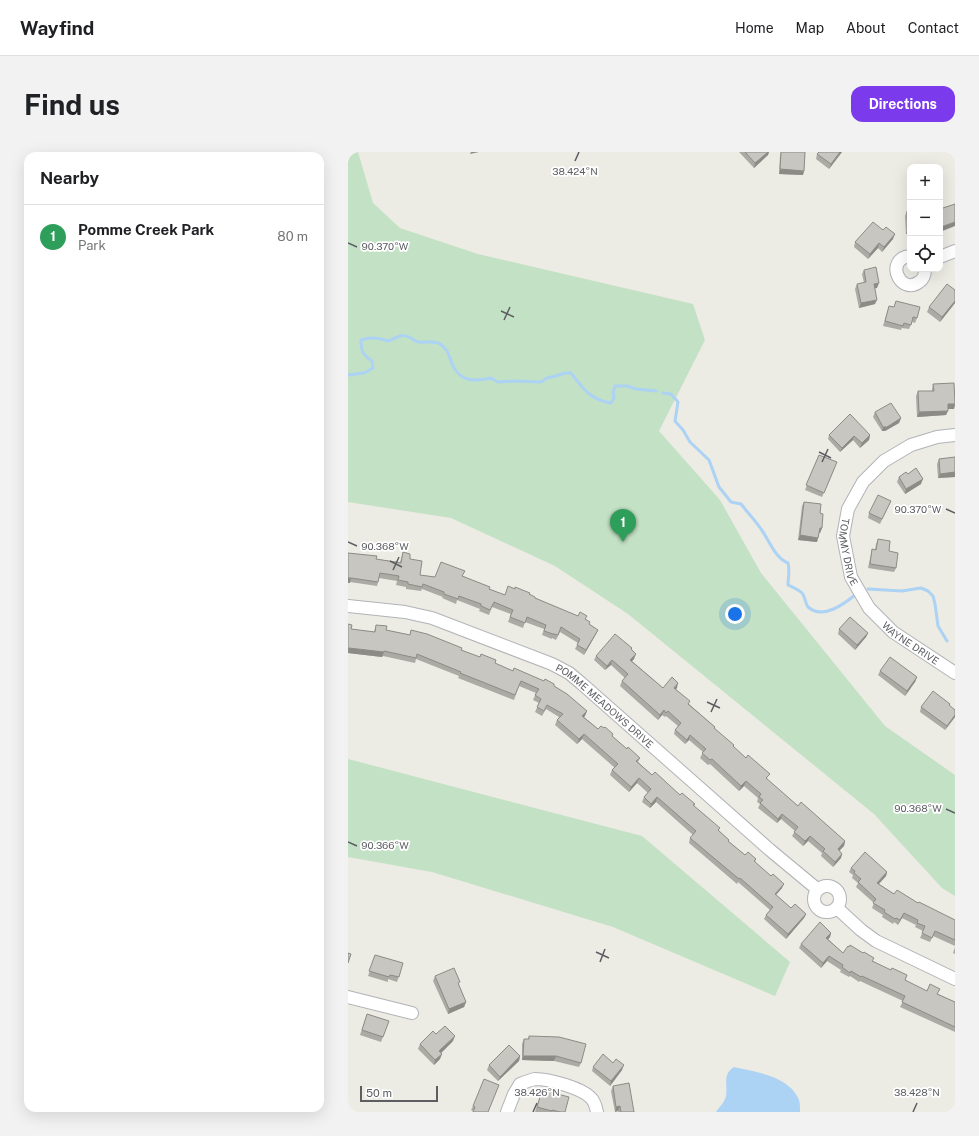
<!DOCTYPE html>
<html lang="en">
<head>
<meta charset="utf-8">
<style>
  :root { --surface:#fff; --page:#f2f2f2; --text:#202124; --muted:#757577; --line:#e0e0e0; --accent:#7c3aed }
  body { margin:0; font-family:"Public Sans",sans-serif; background:var(--page); color:var(--text) }
  .controls { position:absolute; right:12px; top:12px; display:grid; overflow:hidden; border-radius:8px; box-shadow:0 4px 16px #0002 }
  .controls button { width:36px; height:36px; display:grid; place-items:center; padding:0; border:0; border-bottom:1px solid var(--line); background:var(--surface); color:var(--text); font:20px sans-serif }
  .scale { position:absolute; left:12px; bottom:10px; width:78px; box-sizing:border-box; padding-left:4px; border:2px solid #5c5e62; border-top:0; font-size:11px; line-height:14px; white-space:nowrap; color:#5c5e62; -webkit-text-stroke:3px #fff; paint-order:stroke }
  .you { position:absolute; left:387px; top:462px; width:14px; height:14px; margin:-10px; border:3px solid #fff; border-radius:50%; background:#1a73e8; box-shadow:0 0 0 6px #1a73e833 }
  .badge { display:grid; place-items:center; width:26px; height:26px; border-radius:50%; background:var(--accent); color:#fff; font-size:13px; font-weight:700 }
  .pin { position:absolute; translate:-50% -33px; filter:drop-shadow(0 1px 2px #0008) }
  .pin::after { content:''; position:absolute; top:21px; width:14px; height:12px; background:inherit; clip-path:polygon(0 0,100% 0,50% 100%) }
  .list { margin:0; padding:0; list-style:none }
  h2 { display:flex; justify-content:space-between; align-items:center; height:52px; margin:0; padding:0 16px; font-size:17px }
  h2 small { font-size:13px; font-weight:400; color:var(--muted) }
  .list li { display:grid; grid-template-columns:26px 1fr auto; gap:12px; align-items:center; box-sizing:border-box; height:64px; padding:0 16px; border-top:1px solid var(--line) }
  .list b { display:block; font-size:15px; white-space:nowrap }
  .list p { margin:0; font-size:13px; white-space:nowrap; color:var(--muted) }
  .list em { font-size:13px; font-style:normal; color:var(--muted) }
  .icon { flex:none; width:22px; height:22px; fill:none; stroke:currentColor; stroke-width:2; stroke-linecap:round; stroke-linejoin:round }
  .map { position:relative; flex:none; width:607px; height:960px; overflow:hidden; border-radius:12px }
  header { display:flex; align-items:center; gap:24px; box-sizing:border-box; height:56px; padding:0 20px; background:var(--surface); border-bottom:1px solid var(--line) }
  header strong { font-size:19px }
  nav { display:flex; gap:22px; margin-inline-start:auto; font-size:14px }
  .intro { display:flex; align-items:center; justify-content:space-between; box-sizing:border-box; height:96px; padding:0 24px }
  h1 { margin:0; font-size:28px }
  .button { padding:10px 18px; border-radius:12px; background:var(--accent); color:#fff; font-size:14px; font-weight:700 }
  main { display:flex; gap:24px; padding:0 24px }
  aside { flex:1; background:var(--surface); border-radius:12px; box-shadow:0 4px 16px #0002 }
  .map>svg:first-child { display:block }
  .green { fill:#c3e1c4 }
  .water { fill:#acd2f4 }
  .lines { fill:none; stroke-linecap:round; stroke-linejoin:round }
  .stream { stroke:#acd2f4; stroke-width:3 }
  .street-casing { stroke:#b1b3b7; stroke-width:14 }
  .street { stroke:#fff; stroke-width:12 }
  .wall { fill:#acaaa5 }
  .shaded-wall { fill:#8c8b86 }
  .building { fill:#c8c6c0; stroke:#8c8b86 }
  .ticks { fill:none; stroke:#5c5e62; stroke-width:1.5 }
  .labels { text-anchor:middle; stroke-width:3.5; stroke-linejoin:round; paint-order:stroke }
  .street-label { font-size:10px; fill:#5c5e62; stroke:#fff }
  .ticks-label { font-size:10px; text-anchor:middle; fill:#5c5e62; stroke:#fff; stroke-width:3.5; stroke-linejoin:round; paint-order:stroke }
</style>
</head>
<body>
<header>
<strong>Wayfind</strong>
<nav><a>Home</a><a>Map</a><a>About</a><a>Contact</a></nav>
</header>
<div class="intro"><h1>Find us</h1><a class="button">Directions</a></div>
<main>
<aside>
<h2>Nearby<small></small></h2>
<ul class="list">
<li><span class="badge" style="background:#2e9e5b">1</span><div><b>Pomme Creek Park</b><p>Park</p></div><em>80 m</em></li>
</ul>
</aside>
<div class="map">
<svg width="607" height="960" viewBox="0 0 607 960">
  <rect width="100%" height="100%" fill="#ecebe4"/>
  <path class="green" d="M0 0H10L25 51 52 76 130 102 345 152 357 188 311 279 372 348 413 421 537 574 607 623V744L594 736 526 662 280 462 207 414 103 366 0 350Z
    M0 607 294 684 442 810 427 844 265 775 84 720 0 705Z"/>
  <path class="water" d="M386 915C407 920 428 922 444 937 447 941 449 943 451 948 452 951 452 956 452 960H368C371 955 377 950 378 944 380 933 374 922 386 915Z"/>
  <g class="lines">
    <path class="stream" d="M0 223 16 221 25 216 24 209C15 203 13 199 13 188 22 185 32 186 40 189 50 186 52 180 63 186 66 188 67 190 71 190 77 191 86 188 92 192 100 197 101 204 104 212 112 230 126 230 143 226L150 230 167 229 193 230 199 226 208 224 217 221H223C235 237 243 248 263 251L266 246 265 240 267 234H279L288 237 308 239
      M315 241 323 242 330 250 327 269 335 278 342 290 361 308 371 335 383 350 393 352C399 360 407 368 413 377 421 388 427 406 440 411 442 419 440 426 440 433 444 435 451 438 454 441 457 444 457 451 460 455 475 468 496 452 507 443
      M520 437 554 439 573 436 580 439 585 444 587 452 590 474 599 489"/>
    <g class="street-casing">
      <g id="street">
        <path d="M562 104C536 107 552 144 571 130 576 127 577 123 577 117"/>
        <path d="M592 105 607 99"/>
        <path id="s1" d="M607 283 589 285 563 293 536 309 515 330 500 357 495 384 503 425 521 456 545 480 607 521"/>
        <path id="s2" d="M0 454 57 460 84 466 204 512 221 521 233 531 422 698 469 737"/>
        <circle cx="479" cy="747" r="13"/>
        <path d="M489 756 513 778 528 789 607 827"/>
        <path d="M0 845 64 861"/>
        <path d="M159 960 166 942 172 932C177 930 182 928 187 927 201 927 234 936 243 946 247 950 248 955 249 960"/>
      </g>
    </g>
    <use href="#street" class="street"/>
  </g>
  <path class="wall" d="M391 0H421L420 3 406 16Z
    M433 0H457L456 19 455 23 431 22 432 3Z
    M494 0 481 17 468 7 469 2Z
    M559 59 562 82H558L557 64Z
    M545 87 534 100 530 96 520 107 506 95 507 90Z
    M516 118 529 136H527V152L511 156 507 137 509 132 516 131 514 122Z
    M607 138V151L592 170 579 160 581 155Z
    M548 149 569 166 567 171 564 170 561 177 554 176 553 178 535 174 541 154 546 155Z
    M585 232 607 247V253L606 257H600L598 263 569 265 568 244 570 239H584V237Z
    M527 260 553 266 551 271 537 279H534L525 265Z
    M481 283H522L521 288 512 296 505 288 492 300 480 287Z
    M471 303 487 315 474 345 457 338Z
    M607 305V325L590 326 589 312 591 307Z
    M560 322 573 332 557 342 549 330 551 325Z
    M543 349 532 372 520 366 521 361Z
    M456 350 472 361 474 376 472 381H471L469 390 450 388 454 354Z
    M530 387 541 399 548 416 546 420 520 416 523 402 524 397 527 398 528 392Z
    M55 400 62 407 72 423 87 425 115 424 141 437 157 443 181 442 187 446 238 468 241 472 250 478 248 482 236 503 227 497 230 491 212 480 208 488 204 486V487L194 483 196 477 177 470 175 476 160 470 163 462 144 455 141 463 131 459 132 457 109 448 108 452 94 446 95 445 74 437 73 439 58 437V435L48 433 49 429 31 426 29 434 2 430V431L0 401 28 407 52 410Z
    M0 472 3 477 26 480 28 473 38 478 62 483 63 478 165 519 206 534 239 559 236 565 250 577 256 576 265 582 264 584 279 597 292 606 290 610 304 623 332 643 347 652 346 654 371 679 381 688 380 689 397 703 408 707 407 710 434 736 428 743 443 756 458 762 456 766 438 787 416 767 418 763 422 758 390 730 389 732 341 691 342 686 345 683 308 650 302 656 294 650 296 645 300 641 289 631 281 640 262 623 264 618 267 616 234 587 229 592 207 573 209 568 211 565 198 557 194 564 187 560 191 551 185 548 188 541 171 534 166 548 110 526 111 524 68 507 67 511 35 504 34 505 0 501Z
    M491 477 520 481 518 485 507 498 490 482Z
    M284 496 283 498 286 507 284 509 315 536H329L328 537 341 552 367 575V577L385 595 420 627 419 628 450 654 497 689 496 694 491 699 494 702 493 706 485 715 473 704 474 701 460 689 455 694 444 684 447 679 433 667 429 671 410 656 412 652 409 650 410 646 396 634 391 639 362 612 360 613 352 606 355 600 341 588 337 592 326 582 327 578 330 574 318 564 317 565 314 563 310 568 272 534 274 529 277 526 263 513 257 518 246 508 248 504Z
    M532 519 569 525 567 530 557 544 530 523Z
    M602 552 601 554 607 558V565L597 578 572 560 573 555Z
    M503 716 539 720 538 724 531 732 546 742 570 751 607 768V794L585 784 582 790 572 786 575 779 567 775 568 773 554 766 550 773 546 770 545 772 534 765 535 763 524 756 526 751 508 735 510 731 504 726 505 723 501 720Z
    M483 781 482 785 480 787 495 801 525 809 557 829 579 839 590 842 607 850V880L552 855 555 849 512 829 511 830 502 824 501 825 492 820 493 818 479 809 473 816 451 796 453 792Z
    M607 795V802L605 801Z
    M27 803 55 811 49 830 40 827V830L20 824Z
    M87 824 111 833 118 850 116 855 100 862 85 829Z
    M19 862 41 869 33 890 12 883Z
    M88 882 105 889 93 901 92 907 86 913 70 897 72 892Z
    M181 884 233 911 231 915 206 909 174 908V892L176 887H180Z
    M172 904 171 909 150 929 139 918 141 913Z
    M265 911 274 918 262 934 244 919 245 915Z
    M151 933 125 959 123 958 125 954Z
    M265 934 286 960H270V959L267 960 263 939Z
    M194 938 217 960H187Z"/>
  <path class="shaded-wall" d="M123 0H131L122 2Z
    M420 0H421L420 3 406 16 407 11Z
    M492 0H494L481 17 483 12Z
    M432 17 456 19 455 23 431 22Z
    M607 70V74L592 80 593 75Z
    M560 77H562V82H558Z
    M547 82 545 87 534 100 536 95Z
    M531 91 530 96 520 107 522 102Z
    M531 131 529 136 524 137 526 132Z
    M529 148 527 152 511 156 513 151Z
    M607 149V151L592 170 594 165Z
    M600 252H607L606 257H598Z
    M600 259 598 263 569 265 571 260Z
    M553 266 551 271 537 279H534L535 275Z
    M522 283 521 288 512 296 514 291Z
    M506 284 505 288 492 300 494 296Z
    M607 320V325L590 326 592 322Z
    M575 327 573 332 557 342 558 337Z
    M472 376H474L472 381H470Z
    M452 383 470 386 469 390 450 388Z
    M0 426H3L2 431H0Z
    M250 478 248 482 236 503 238 498Z
    M520 481 518 485 507 498 509 493Z
    M1 496 36 500 34 505 0 501Z
    M288 502 286 507 281 512 282 508Z
    M264 508 263 513 257 518 259 514Z
    M569 525 567 530 557 544 559 539Z
    M330 531 329 536 324 540 326 536Z
    M316 558 314 563 310 568 312 563Z
    M239 559 237 564 233 568 234 564Z
    M607 563V565L597 578 599 574Z
    M236 582 234 587 229 592 231 587Z
    M342 583 341 588 337 592 339 588Z
    M291 626 289 631 281 640 283 635Z
    M398 629 396 634 391 639 393 634Z
    M309 645 308 650 302 656 303 652Z
    M434 662 433 667 429 671 430 667Z
    M462 684 460 689 455 694 457 689Z
    M497 689 496 694 488 702 490 697Z
    M494 702 493 706 485 715 487 710Z
    M539 720 538 724 527 736 529 731Z
    M436 732 434 736 425 746 427 742Z
    M556 761 554 766 550 773 552 768Z
    M458 762 456 766 438 787 440 782Z
    M483 781 482 785 477 791 478 786Z
    M481 804 479 809 473 816 475 811Z
    M118 850 116 855 100 862 101 857Z
    M107 884 105 889 90 904 91 899Z
    M94 902 92 907 86 913 87 908Z
    M172 904 171 909 150 929 152 925Z
    M175 904H208L206 909 174 908Z
    M276 913 274 918 262 934 263 929Z
    M272 954 270 959 267 960 268 955Z"/>
  <path class="building" d="M397 0H420L407 11Z
    M433 0H457L456 19 432 17Z
    M471 0H492L483 12 469 2Z
    M607 52V70L593 75V81H592V57Z
    M559 59H562V77H560Z
    M525 70 535 78 538 75 547 82 536 95 531 91 522 102 507 90Z
    M528 115 531 131 526 132 529 148 513 151 509 132 518 130 516 118Z
    M599 132 607 138V149L594 165 581 155Z
    M548 149 572 155 569 166 565 165 563 173 556 171 555 174 537 169 541 154 546 155Z
    M606 231 607 252H600V259L571 260 570 239H586L585 232Z
    M543 251 553 266 539 275H535L527 260Z
    M502 262 522 283 514 291 506 284 494 296 481 283Z
    M471 303 489 310 476 341 458 333Z
    M607 305V320L592 322 591 307Z
    M568 316 575 327 558 337 551 325 558 320 560 322Z
    M530 343 543 349 534 367 521 361Z
    M456 350 473 352 472 361 475 362 474 376H472L470 386 452 383Z
    M530 387 542 389 541 399 550 401 548 416 522 412 524 397 528 398Z
    M55 400 62 402V407L74 409 72 423 87 425 93 410 117 419 114 424 142 435 141 437 157 443 160 434 167 437V435L182 441 181 442 187 445V446L230 464 232 460 239 464 237 467 242 470 241 472 250 478 238 498 229 493 232 487 213 475 210 483 206 482H205L196 479 198 473 179 465 177 471 162 465 165 458 146 450 142 458 133 454V452L111 444 110 447 96 442V440L75 432 74 435 60 432V430L50 428 51 424 32 421 30 430 3 426H0V401L29 404 28 407 53 411Z
    M502 465 520 481 509 493 491 477Z
    M0 472 4 473 3 477 27 480 28 473 39 474 38 478 62 483 63 478 79 482 114 496 113 498 132 505 133 502 148 508 147 511 165 519 166 516 196 529 197 527 206 532V534L219 542 239 559 234 564 250 577 253 574 256 576 257 575 265 582 264 584 279 597 280 595 292 606 288 609 304 623 307 620 332 643 334 641 347 652 345 653 372 676 370 678 381 688 380 689 397 703 400 700 408 707 406 709 423 724 425 722 436 732 427 742 443 756 447 752 458 762 440 782 418 763 425 755 392 726 391 727 342 686 348 679 309 645 303 652 296 645 303 637 291 626 283 635 264 618 270 612 236 582 231 587 209 568 215 562 199 553 196 559 189 555 193 547 187 543 191 537 173 529 167 543 112 521 113 520 69 502 68 506 36 499V500L1 496 0 499Z
    M267 482 284 496 283 497 288 502 282 508 315 536 324 525 330 531 326 536 342 549 340 552 367 575 366 576 386 593 385 594 398 606 400 603 422 622 418 626 450 654 453 650 497 689 490 697 494 702 487 710 475 699 477 697 462 684 457 689 446 680 450 675 434 662 430 667 412 651 415 648 411 645 413 642 398 629 393 634 364 607 362 608 354 601 358 597 342 583 339 588 327 578 333 571 320 559 318 561 316 558 312 563 274 529 280 522 264 508 259 514 248 504Z
    M542 505 569 525 559 539 532 519Z
    M585 539 602 552 601 553 607 558V563L599 574 573 555Z
    M517 700 539 720 529 731 546 742 549 738 570 751 571 750 607 768V788L587 779 584 786 574 781 577 774 569 771 570 768 556 761 552 768 548 766 547 767 536 760 537 758 525 751 528 747 510 730 513 727 506 721 507 719 503 716Z
    M472 770 483 781 478 786 495 801 500 794 501 795 502 793 515 801 516 800 526 806 524 809 543 818 544 816 559 823 557 828 579 839 582 832 592 837 589 842 607 850V875L554 850 557 844 514 824 513 825 503 819 502 821 494 815 495 813 481 804 475 811 453 792Z
    M0 801 3 802 0 811Z
    M27 803 55 811 51 825 42 823 41 825 21 819Z
    M106 816 112 830 110 831 118 850 101 857 87 824Z
    M19 862 41 869 35 885 14 878Z
    M97 874 107 884 91 899 94 902 87 908 72 892 85 879 88 882Z
    M181 884 211 885 238 892 233 911 208 904H175L176 887H181Z
    M161 893 172 904 152 925 141 913Z
    M255 902 265 911 268 907 276 913 263 929 245 915Z
    M136 927 151 933 140 960H125L127 955 125 954Z
    M281 931 286 960H273L272 954 268 955 265 934Z
    M194 938 221 945 217 960H212L204 958V959L189 955Z"/>
  <path class="ticks" d="M227 9 231 0M0 91 9 95M153 159 166 165M156 168 162 155M471 300 483 306M474 310 480 297M598 357 607 361M0 390 9 394M42 409 54 415M45 418 51 405M359 550 372 556M363 560 369 547M598 657 607 661M0 690 9 694M248 800 261 806M252 810 257 797M185 960 189 951M565 960 569 951"/>
  <g class="labels">
    <g class="street-label">
      <text dy="4" stroke="none"><textPath href="#s1" startOffset="181">TOMMY DRIVE</textPath></text>
      <text dy="4" stroke="none"><textPath href="#s1" startOffset="297">WAYNE DRIVE</textPath></text>
      <text dy="4" stroke="none"><textPath href="#s2" startOffset="281">POMME MEADOWS DRIVE</textPath></text>
    </g>
  </g>
  <g class="ticks-label">
    <text x="227" y="23">38.424°N</text>
    <text x="37" y="98">90.370°W</text>
    <text x="570" y="361">90.370°W</text>
    <text x="37" y="398">90.368°W</text>
    <text x="570" y="660">90.368°W</text>
    <text x="37" y="697">90.366°W</text>
    <text x="189" y="944">38.426°N</text>
    <text x="569" y="944">38.428°N</text>
  </g>
</svg>
<div class="controls">
<button>+</button>
<button>−</button>
<button><svg class="icon" aria-label="locate" viewBox="0 0 24 24"><circle cx="12" cy="12" r="6"/><path d="M12 2v4M12 18v4M2 12h4M18 12h4"/></svg></button>
</div>
<div class="scale">50 m</div>
<div class="you"></div>
<div class="pin badge" style="left:275px;top:390px;background:#2e9e5b">1</div>
</div>
</main>
</body>
</html>
